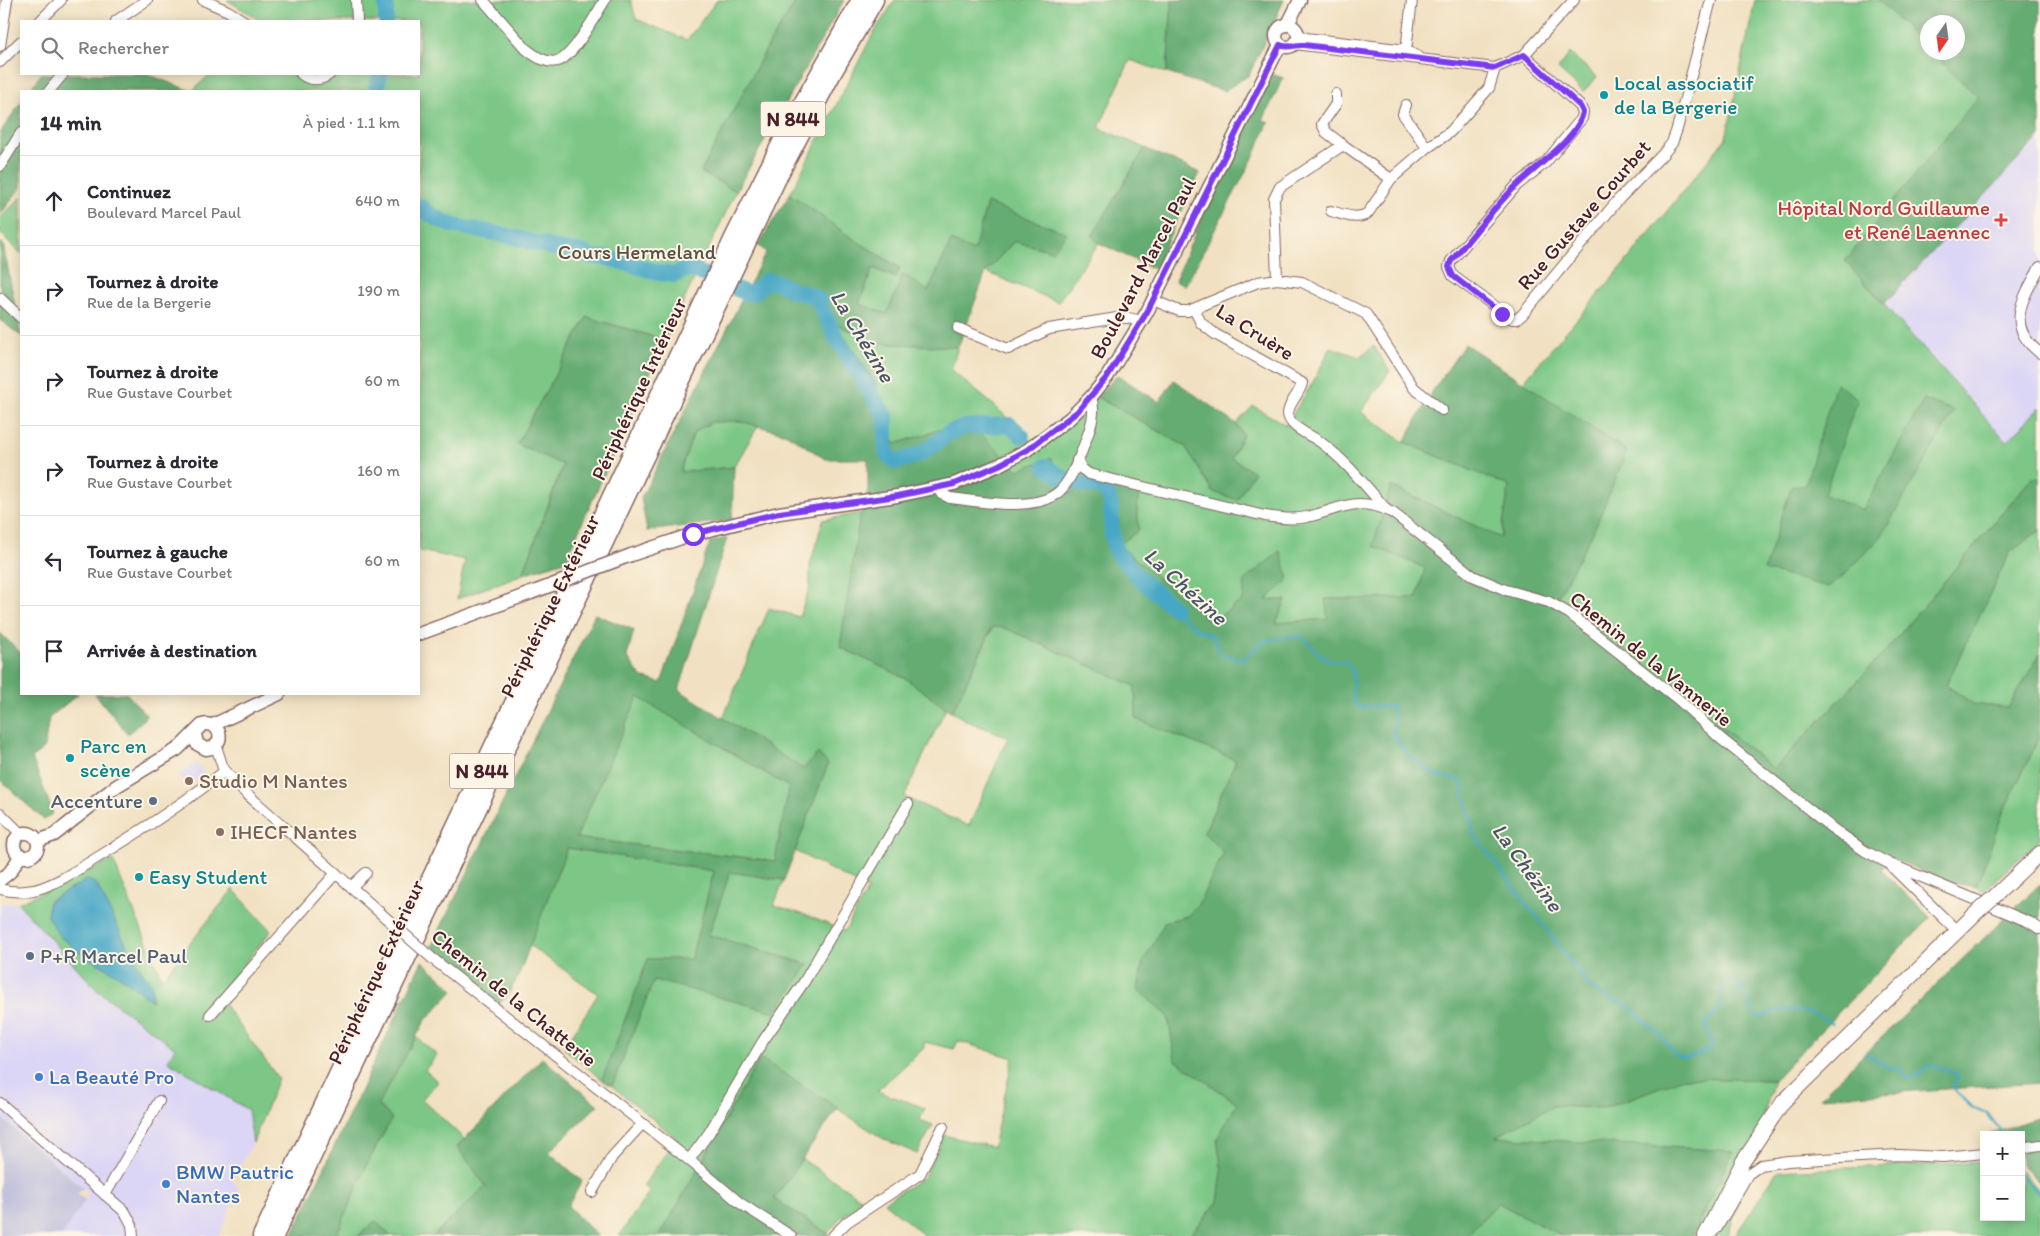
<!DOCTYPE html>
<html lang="fr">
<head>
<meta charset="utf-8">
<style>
  :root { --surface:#fff; --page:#f7f7f7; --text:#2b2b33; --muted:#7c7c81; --line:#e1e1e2 }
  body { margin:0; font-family:Itim,sans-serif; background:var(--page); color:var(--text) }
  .controls { position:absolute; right:15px; bottom:15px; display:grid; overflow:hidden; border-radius:0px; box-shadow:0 2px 12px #0003 }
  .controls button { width:45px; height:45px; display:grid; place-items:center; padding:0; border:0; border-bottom:1px solid var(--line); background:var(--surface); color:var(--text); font:25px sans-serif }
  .compass { position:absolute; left:1920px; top:15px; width:45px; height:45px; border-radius:50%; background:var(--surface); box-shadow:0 2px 12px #0003; rotate:193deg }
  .stop { position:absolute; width:15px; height:15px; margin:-11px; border:4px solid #7c3aed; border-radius:50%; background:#fff }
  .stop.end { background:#7c3aed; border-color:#fff; box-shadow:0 1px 5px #0008 }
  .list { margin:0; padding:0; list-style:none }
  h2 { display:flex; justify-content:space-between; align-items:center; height:65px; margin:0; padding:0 20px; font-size:21px }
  h2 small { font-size:16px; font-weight:400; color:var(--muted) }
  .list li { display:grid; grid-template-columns:32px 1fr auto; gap:15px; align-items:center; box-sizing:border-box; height:90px; padding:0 20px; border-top:1px solid var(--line) }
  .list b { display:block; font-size:19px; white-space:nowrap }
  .list p { margin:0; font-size:16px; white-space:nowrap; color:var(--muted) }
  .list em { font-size:16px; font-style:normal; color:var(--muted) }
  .icon { flex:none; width:28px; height:28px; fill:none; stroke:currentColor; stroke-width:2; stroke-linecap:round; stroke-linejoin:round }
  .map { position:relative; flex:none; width:2040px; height:1236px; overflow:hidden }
  .search { position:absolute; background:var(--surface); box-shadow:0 2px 12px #0003; left:20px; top:20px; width:400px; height:55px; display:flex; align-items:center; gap:12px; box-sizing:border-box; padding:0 18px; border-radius:0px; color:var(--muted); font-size:19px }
  .panel { position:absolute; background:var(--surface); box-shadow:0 2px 12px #0003; left:20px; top:90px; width:400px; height:605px; border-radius:0px }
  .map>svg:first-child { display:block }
  .built { fill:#dcd6f6 }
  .industrial { fill:#c2c2dc }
  .green { fill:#7cc786; stroke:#637358 }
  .forest { fill:#65ac73; stroke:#58664f; fill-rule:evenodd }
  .water { fill:#47a7c6; stroke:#486378 }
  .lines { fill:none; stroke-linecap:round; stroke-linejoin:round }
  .stream { stroke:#47a7c6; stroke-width:2.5 }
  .river { stroke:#47a7c6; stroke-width:16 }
  .minor-casing { stroke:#846360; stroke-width:12 }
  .tertiary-casing { stroke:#846360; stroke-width:15 }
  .secondary-casing { stroke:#846360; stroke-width:16 }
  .trunk-casing { stroke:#846360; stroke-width:19 }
  .minor { stroke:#fff; stroke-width:10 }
  .tertiary { stroke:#fff; stroke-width:12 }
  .secondary { stroke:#fff; stroke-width:14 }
  .trunk { stroke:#fff; stroke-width:16 }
  .minor-bridge-casing { stroke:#846360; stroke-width:12; stroke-linecap:butt }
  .tertiary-bridge-casing { stroke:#846360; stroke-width:15; stroke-linecap:butt }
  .secondary-bridge-casing { stroke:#846360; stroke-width:16; stroke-linecap:butt }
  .minor-bridge { stroke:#fff; stroke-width:10 }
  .tertiary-bridge { stroke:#fff; stroke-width:12 }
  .secondary-bridge { stroke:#fff; stroke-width:14 }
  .route { stroke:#7c3aed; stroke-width:6 }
  .culture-dot { fill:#0f9aa8; stroke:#fcf5e5; stroke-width:2 }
  .health-dot { fill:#e0444e; stroke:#fcf5e5; stroke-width:2 }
  .education-dot { fill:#8d6e63; stroke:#fcf5e5; stroke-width:2 }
  .service-dot { fill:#5c6f8a; stroke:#fcf5e5; stroke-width:2 }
  .shop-dot { fill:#3f7fe0; stroke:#fcf5e5; stroke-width:2 }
  .labels { text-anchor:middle; stroke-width:4; stroke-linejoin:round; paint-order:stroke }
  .shield { fill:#fcf5e5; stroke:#7f5f63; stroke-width:1 }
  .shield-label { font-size:20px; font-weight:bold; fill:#4a1f2b }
  .culture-label { font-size:21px; fill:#0d838f; stroke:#fcf5e5; text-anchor:start }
  .health-label { font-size:21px; fill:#be3a42; stroke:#fcf5e5; text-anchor:end }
  .street-label { font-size:21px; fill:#4a1f2b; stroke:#fcf5e5 }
  .park-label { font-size:21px; fill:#595146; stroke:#fcf5e5 }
  .education-label { font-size:21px; fill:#785e54; stroke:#fcf5e5; text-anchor:start }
  .service-label { font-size:21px; fill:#4e5e75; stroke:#fcf5e5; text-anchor:end }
  .shop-label { font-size:21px; fill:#366cbe; stroke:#fcf5e5; text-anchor:start }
  .water-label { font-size:22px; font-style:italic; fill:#495569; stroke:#fcf5e5 }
</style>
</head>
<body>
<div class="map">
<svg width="2040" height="1236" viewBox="0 0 2040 1236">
  <rect width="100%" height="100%" fill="#fcf5e5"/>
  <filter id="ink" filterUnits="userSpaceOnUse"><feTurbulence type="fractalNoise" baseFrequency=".02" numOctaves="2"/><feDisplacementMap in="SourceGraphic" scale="10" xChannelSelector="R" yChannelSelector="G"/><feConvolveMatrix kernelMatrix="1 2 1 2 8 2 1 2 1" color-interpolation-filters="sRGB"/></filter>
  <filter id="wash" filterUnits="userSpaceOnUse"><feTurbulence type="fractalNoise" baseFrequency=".0096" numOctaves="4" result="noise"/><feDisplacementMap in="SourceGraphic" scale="20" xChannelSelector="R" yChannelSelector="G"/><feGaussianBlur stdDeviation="1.12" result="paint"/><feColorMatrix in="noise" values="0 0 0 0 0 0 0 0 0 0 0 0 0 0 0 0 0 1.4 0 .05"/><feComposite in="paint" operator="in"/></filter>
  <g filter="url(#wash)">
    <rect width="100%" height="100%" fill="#f1e1c2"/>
    <path class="built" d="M2040 136V407L2007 442 1884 304Z
      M196 763 204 774 188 787 178 775Z
      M0 903H18L98 991 175 1048 168 1061 248 1110 253 1143 232 1181 239 1187 219 1236H62L89 1193 0 1117Z"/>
    <path class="industrial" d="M0 1117 83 1188 77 1194 85 1200 62 1236H0Z"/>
    <path class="green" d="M227 0H631L636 19 687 40 717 0H797L768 46 701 172 736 191 665 340 587 317 517 444 563 464 523 574 457 599 465 560 419 551V91H192L210 74H419V21H261Z
      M895 0H1172L1167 73 1130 60 1099 128 1145 148 1093 235 1099 243 1058 302 986 272 1014 241 1052 251 988 203 974 251 951 242 928 291 887 314 859 304 873 268 896 278 899 267 855 240 790 194 873 34Z
      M1755 0H1878L1927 48 1928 52 1932 53 1979 97 1845 261 2007 442 2040 407V476L2031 479 1883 654 1774 769 1558 596 1594 530 1626 451 1522 383 1621 268 1726 138Z
      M1570 53 1597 77 1583 92 1558 69Z
      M21 197V254L0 233V218Z
      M835 323 877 343 958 347 951 370 996 407 1039 449 1076 420 1097 397 1185 446 1213 492 1243 435 1236 424 1253 406 1286 425 1313 382 1331 347 1359 357 1374 346 1390 371 1361 412 1404 442 1509 486 1501 538 1391 486 1425 568 1417 598 1325 599 1329 619 1276 623 1243 600 1212 622 1118 545 1139 529 1137 506 1071 494 1018 470 967 421 895 444 875 383Z
      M740 421 758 426 734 467 679 472 694 432 712 422Z
      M862 513 840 647 905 678 946 708 904 797 969 826 1008 737 969 722 952 712 993 627 1005 628 1135 686 1136 719 1236 760 1204 833 1224 853 1198 905 1187 916 1164 922 1168 1016 1176 1060 1237 1103 1217 1139 1222 1172 1218 1202 1189 1236H925L884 1202 924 1177 944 1135 993 1147 1013 1058 958 1041 954 1049 924 1042V1048L877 1091 925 1108 920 1120 933 1125 917 1154 882 1138 760 1058 660 1236H619L650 1191 643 1186 676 1138 612 1086 654 979 775 1012 808 964 708 935 730 872 784 880 774 905 808 916 845 931 868 889 795 851 828 764 818 754 803 769 723 718 769 608 799 617 810 586V565L823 520Z
      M2040 530V654L2008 708 1973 704 1946 685 2010 552Z
      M637 696 789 787 775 861 576 838Z
      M2040 736V840L1982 892 1976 887 2004 810Z
      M567 848 714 871 691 960 648 959 602 1080 564 1048 598 994 529 945Z
      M113 860 162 979 233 889 271 931 218 996 278 1078 253 1143 248 1110 168 1061 175 1048 98 991 18 903Z
      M416 1037 437 1055 425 1070 438 1082 422 1099 464 1139 457 1147 486 1186 433 1236H391L375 1221 358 1236H336L368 1162 392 1118 377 1105Z
      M1683 1078 1774 1080 1728 1236H1692L1733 1151 1494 1137 1553 1106 1605 1108Z
      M802 1159 865 1201 840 1218 828 1233 774 1199Z
      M1984 1162V1217H2021V1170L2040 1191V1236H1735L1777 1171Z
      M1498 1203 1562 1236H1466Z"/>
    <path class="forest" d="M797 0H844L736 191 701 172 768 46Z
      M1172 0H1284L1249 75 1224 91 1167 73Z
      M1878 0H2040V136L1884 304 1845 261 1978 97 1932 53 1958 52V22H1928L1927 48Z
      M41 74H147L191 91H29Z
      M1272 74 1283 78 1263 120 1269 122 1252 160 1185 286 1175 281 1203 214Z
      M21 102V187L0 215V133Z
      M1145 148 1200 173 1154 269 1099 243 1092 236Z
      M790 194 855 240 900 268 896 278 873 268 859 304 887 314 903 274 928 291 951 241 974 251 987 203 1067 233 1052 251 1014 241 986 272 958 347 877 343 836 324 875 383 895 444 967 421 1018 470 1051 458 1071 494C1095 476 1113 483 1140 488L1137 506 1139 530 1119 545 1211 622 1243 600 1245 580 1280 551 1289 579 1266 600H1286L1276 623 1328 619 1325 599 1417 598 1425 568 1373 546 1391 486 1501 538 1509 486 1404 442 1434 389 1465 344 1627 451 1594 530 1558 596 1774 769 1883 654 2031 479 2040 476V530L2010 552 1946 685 1973 704 2008 708 2040 654V736L2004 810 1976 887 1947 882 1889 857 1881 870 1931 918 1903 945 1774 1080 1683 1078 1605 1108 1553 1106 1495 1137 1733 1151 1692 1236H1562L1498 1203 1466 1236H1189L1218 1202 1222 1172 1217 1139 1237 1103 1175 1060 1168 1016 1138 990 1142 964 1165 922 1187 916 1198 905 1224 853 1204 833 1236 760 1136 719 1135 686 1005 628 992 627 952 712 905 678 840 647 859 520 868 490V459H825L787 434 740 421 712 422 694 432 680 472 734 467 732 520 647 531 641 498 766 252 758 245Z
      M0 242 3 244 21 336 0 320Z
      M587 317 665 340 565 561 523 574 563 465 517 444Z
      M1117 375 1159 402 1174 380 1236 424 1243 435 1231 458 1254 472 1237 500 1213 492 1185 446 1097 397Z
      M1836 383 1858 399 1824 495 1863 510 1924 399 1954 411 1881 537 1843 576 1828 587 1764 570 1792 485 1805 486Z
      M727 538 679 690 803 769 818 753 828 764 784 880 730 872 709 935 808 965 775 1012 654 980 612 1086 602 1080 648 959H691L714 871 567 848 518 977 507 996 497 1006 431 947 595 614 634 630 627 656 641 677 661 683 710 542ZM638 697 789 787 775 861 576 838Z
      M0 633 21 653V694H78L49 718 44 749 32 758 53 813 44 820 0 780Z
      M95 694H127L147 716 128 734Z
      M2040 884V1083L1820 1097Z
      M422 961 454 990 425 1021 378 1105 392 1118 368 1162 336 1236H292Z
      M542 1058 598 1105 549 1152 582 1181 568 1206 598 1236H433L486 1186 457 1147Z
      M760 1058 838 1108 774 1199 832 1236H660Z
      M2040 1117V1183L2021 1164V1135H1992L1990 1133Z
      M375 1221 391 1236H358Z"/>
    <path class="water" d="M86 880 96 883 132 956 152 986V1001L117 974 83 955 59 936 47 916 49 901Z"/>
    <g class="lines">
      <path class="stream" d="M1174 608 1194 628 1212 635 1221 654 1242 660 1266 640 1300 636C1320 651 1317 662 1346 662L1352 671 1354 703 1359 707 1392 706 1394 715 1393 735 1409 756 1433 774 1461 781 1474 835 1572 963 1585 983 1611 1000 1625 1003 1658 1033 1677 1056 1687 1058 1710 1050 1711 1043 1705 1025 1721 1007 1720 990 1723 984 1728 982 1741 986C1749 999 1746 1007 1759 1017 1783 1005 1811 1008 1832 1024
        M1866 1054 1890 1068 1900 1069 1908 1078 1917 1076 1927 1066H1934L1956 1073 1958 1077 1953 1087C1964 1100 1970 1110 1987 1113L2004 1135
        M2021 1175 2040 1194"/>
      <path class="river" d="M386 0V21
        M376 91 380 74
        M419 206 434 217 451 225 509 236 566 251 581 252 592 257 608 258 661 273 674 275 686 269 696 271 746 293H753L766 281C778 280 782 286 792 290 802 294 811 293 819 300L821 308 838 341 886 417C887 431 884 442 887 455L896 462 918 455 929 449 947 434 965 427 1010 425 1022 436
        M1045 466 1065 479
        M1072 482 1106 489 1111 506 1112 535 1116 552 1141 580 1174 608"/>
    </g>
  </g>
  <g filter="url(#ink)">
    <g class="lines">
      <g class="minor-casing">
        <path id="minor" d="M203 0 228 11 244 21
          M356 0 357 21
          M483 0 526 49C535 56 546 64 558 61 573 57 596 14 605 0
          M40 21 61 0
          M116 21 147 0
          M1298 34 1306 38 1406 50 1419 57
          M1294 44 1495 68 1524 55 1574 0
          M0 46 7 0
          M1406 50 1412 0
          M1524 55 1580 106 1583 112 1582 118 1546 162 1517 185 1451 261 1449 267 1453 276 1512 319H1517L1522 315 1619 199 1663 154 1672 143 1677 129 1711 0
          M0 62 21 41
          M301 74C310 81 321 81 330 74
          M49 91 63 74
          M1336 94V104L1322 124 1326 132 1343 145
          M1406 105 1403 114 1427 148
          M0 166 21 133
          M1331 211C1342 214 1358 221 1368 213L1391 179 1427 148 1450 132 1489 88 1495 68
          M2040 267C2023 298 2004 326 2040 353
          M1277 279 1274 199 1280 187 1343 145 1391 179
          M0 298 21 318
          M1153 300 1179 311H1188L1258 282 1277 279 1302 282 1366 314 1414 388 1442 410
          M1194 309 1201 323 1215 334 1302 383C1300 394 1288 403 1288 414 1289 427 1310 435 1319 441 1344 459 1365 485 1385 508
          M958 328 1008 349 1049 329 1117 318H1128L1142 321
          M1077 460 1082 469 1089 474 1265 516C1279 518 1293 520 1307 517 1344 508 1356 495 1393 513L1473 576 1506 590 1549 602 1570 614 1679 700 1720 738 1832 828 1865 851 1888 863 2029 922 2040 929
          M937 488 942 494 950 498C979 501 1030 512 1056 494 1069 485 1077 463 1083 448 1089 431 1097 415 1091 397
          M216 746 223 768 238 786 386 918
          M0 813 21 834
          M1892 867 1957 931
          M351 887 366 873
          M0 889C11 892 23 892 34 890 55 885 77 870 95 859 141 831 183 804 225 771
          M433 959 689 1160 740 1203 791 1236
          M210 1015 336 873
          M0 1103 125 1212 132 1225 133 1236
          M2021 1148 2040 1145
          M689 1160 709 1133 763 1041 804 982 908 804
          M592 1192 612 1157 642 1124
          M105 1195 159 1101
          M833 1236 847 1222 920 1174 943 1127
          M1708 1236 1717 1228 1748 1174 1761 1165 1788 1161 1840 1158 1900 1155 1943 1157 1984 1153"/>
      </g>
      <g class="tertiary-casing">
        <path id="tertiary" d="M1288 24 1300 0
          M1276 36a11 11 0 1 1 22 0a11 11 0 1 1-22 0Z
          M631 555 693 534 779 513 897 496 954 484 999 465 1027 450 1070 418 1091 397 1107 377 1147 312 1280 45
          M419 634 531 593
          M213 725 279 694
          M14 845a12 12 0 1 1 24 0a12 12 0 1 1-24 0Z
          M38 841 54 835 115 787 178 749 202 725C222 720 227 747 206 749L197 744 195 734
          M0 880 10 872 21 855"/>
      </g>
      <g class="secondary-casing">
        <path id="secondary" d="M1996 895 2040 853
          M1705 1236 1742 1163 1783 1102 1979 910"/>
      </g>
      <g class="trunk-casing">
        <path id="trunk" d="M261 1236 734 236 786 132 860 0
          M275 1236 781 172 833 73 875 0"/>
      </g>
      <use href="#minor" class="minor"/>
      <use href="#tertiary" class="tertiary"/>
      <use href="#secondary" class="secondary"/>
      <use href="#trunk" class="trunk"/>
      <g class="minor-bridge-casing">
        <path id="minor-bridge" d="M386 918 433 959"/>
      </g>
      <g class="tertiary-bridge-casing">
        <path id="tertiary-bridge" d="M531 593 631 555"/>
      </g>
      <g class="secondary-bridge-casing">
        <path id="secondary-bridge" d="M1979 910 1996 895"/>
      </g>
      <use href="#minor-bridge" class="minor-bridge"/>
      <use href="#tertiary-bridge" class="tertiary-bridge"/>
      <use href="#secondary-bridge" class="secondary-bridge"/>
    </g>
  </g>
  <g class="lines" filter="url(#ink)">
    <path class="route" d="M693 534 779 513 897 496 954 484 999 465 1027 450 1077 412 1107 377 1147 312 1280 45C1288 49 1295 44 1304 45L1495 68 1524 55 1580 106 1583 112C1579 137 1534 168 1517 185 1493 208 1473 236 1451 261L1449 267 1453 276 1502 314"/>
  </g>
  <g class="culture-dot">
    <circle cx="1604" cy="95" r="5"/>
    <circle cx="70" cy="758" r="5"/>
    <circle cx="139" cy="877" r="5"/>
  </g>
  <path class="health-dot" d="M1998.5 212.5h5v5h5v5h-5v5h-5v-5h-5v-5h5z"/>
  <g class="education-dot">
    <circle cx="189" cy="781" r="5"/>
    <circle cx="220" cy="832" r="5"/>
  </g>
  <g class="service-dot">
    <circle cx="153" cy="801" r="5"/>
    <circle cx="30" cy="956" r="5"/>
  </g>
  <g class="shop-dot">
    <circle cx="39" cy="1077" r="5"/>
    <circle cx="166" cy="1184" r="5"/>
  </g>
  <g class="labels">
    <g class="shield">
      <rect x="760.5" y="101.5" width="65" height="35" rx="4"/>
      <rect x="449.5" y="753.5" width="65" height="35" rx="4"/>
    </g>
    <g class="shield-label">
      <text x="793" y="126">N 844</text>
      <text x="482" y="778">N 844</text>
    </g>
    <g class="culture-label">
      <text x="1614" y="90">Local associatif<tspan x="1614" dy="24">de la Bergerie</tspan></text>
      <text x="80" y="753">Parc en<tspan x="80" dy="24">scène</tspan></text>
      <text x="149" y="884">Easy Student</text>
    </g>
    <g class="health-label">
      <text x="1990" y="215">Hôpital Nord Guillaume<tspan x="1990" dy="24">et René Laennec</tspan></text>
    </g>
    <g class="street-label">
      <text transform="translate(1584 215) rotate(-49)" y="7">Rue Gustave Courbet</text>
      <text transform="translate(1143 268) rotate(-62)" y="7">Boulevard Marcel Paul</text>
      <text transform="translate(1255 332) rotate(32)" y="7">La Cruère</text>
      <text transform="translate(639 389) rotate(-65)" y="7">Périphérique Intérieur</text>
      <text transform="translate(550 606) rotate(-64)" y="7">Périphérique Extérieur</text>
      <text transform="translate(1651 659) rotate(39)" y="7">Chemin de la Vannerie</text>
      <text transform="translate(376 972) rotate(-65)" y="7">Périphérique Extérieur</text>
      <text transform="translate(514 998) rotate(39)" y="7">Chemin de la Chatterie</text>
    </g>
    <g class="park-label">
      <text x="637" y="259">Cours Hermeland</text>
    </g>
    <g class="education-label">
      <text x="199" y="788">Studio M Nantes</text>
      <text x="230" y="839">IHECF Nantes</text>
    </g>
    <g class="service-label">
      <text x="143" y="808">Accenture</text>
      <text x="40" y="963" text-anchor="start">P+R Marcel Paul</text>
    </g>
    <g class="shop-label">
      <text x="49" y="1084">La Beauté Pro</text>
      <text x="176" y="1179">BMW Pautric<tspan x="176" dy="24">Nantes</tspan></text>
    </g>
    <g class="water-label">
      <text transform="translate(863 336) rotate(59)" y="8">La Chézine</text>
      <text transform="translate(1186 586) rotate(42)" y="8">La Chézine</text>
      <text transform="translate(1528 867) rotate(54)" y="8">La Chézine</text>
    </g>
  </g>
</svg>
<div class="controls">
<button>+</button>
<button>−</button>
</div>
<svg class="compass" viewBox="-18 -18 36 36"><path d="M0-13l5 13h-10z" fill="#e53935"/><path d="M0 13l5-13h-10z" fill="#7c7c81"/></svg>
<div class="stop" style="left:693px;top:534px"></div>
<div class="stop end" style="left:1502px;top:314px"></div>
<div class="search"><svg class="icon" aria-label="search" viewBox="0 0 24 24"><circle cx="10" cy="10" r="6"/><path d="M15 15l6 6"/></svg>Rechercher</div>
<section class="panel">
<h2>14 min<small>À pied · 1.1 km</small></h2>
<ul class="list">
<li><svg class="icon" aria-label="ahead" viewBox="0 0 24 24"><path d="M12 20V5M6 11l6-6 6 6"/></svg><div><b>Continuez</b><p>Boulevard Marcel Paul</p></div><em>640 m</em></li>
<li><svg class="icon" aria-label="right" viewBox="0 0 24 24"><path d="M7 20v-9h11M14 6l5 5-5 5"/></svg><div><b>Tournez à droite</b><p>Rue de la Bergerie</p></div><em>190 m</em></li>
<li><svg class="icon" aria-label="right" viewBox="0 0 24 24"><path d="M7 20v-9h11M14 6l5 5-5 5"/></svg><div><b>Tournez à droite</b><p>Rue Gustave Courbet</p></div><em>60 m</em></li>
<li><svg class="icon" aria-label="right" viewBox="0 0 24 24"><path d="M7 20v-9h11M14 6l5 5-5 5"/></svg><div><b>Tournez à droite</b><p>Rue Gustave Courbet</p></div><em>160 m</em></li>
<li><svg class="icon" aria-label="left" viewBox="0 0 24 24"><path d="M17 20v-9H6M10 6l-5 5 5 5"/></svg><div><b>Tournez à gauche</b><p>Rue Gustave Courbet</p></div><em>60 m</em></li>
<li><svg class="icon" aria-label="arrive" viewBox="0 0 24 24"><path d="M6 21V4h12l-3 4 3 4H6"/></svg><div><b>Arrivée à destination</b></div></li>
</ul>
</section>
</div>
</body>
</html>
